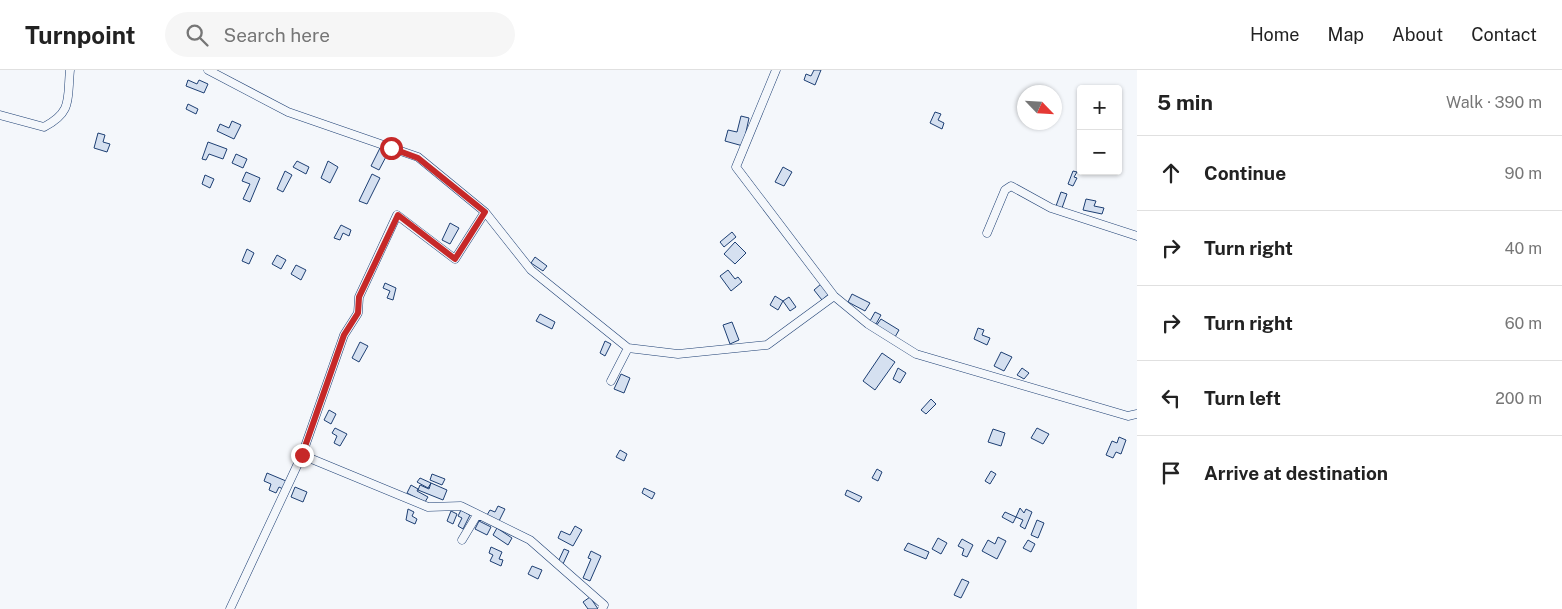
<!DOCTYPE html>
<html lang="en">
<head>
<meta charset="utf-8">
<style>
  :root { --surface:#fff; --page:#f6f6f6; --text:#222; --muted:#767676; --line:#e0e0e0 }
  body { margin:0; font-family:"Public Sans",sans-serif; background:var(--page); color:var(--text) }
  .controls { position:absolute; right:15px; top:15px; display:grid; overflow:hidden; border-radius:5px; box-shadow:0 1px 4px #0004 }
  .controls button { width:45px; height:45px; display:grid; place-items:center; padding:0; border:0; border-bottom:1px solid var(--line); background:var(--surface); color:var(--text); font:25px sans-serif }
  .compass { position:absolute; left:1017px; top:15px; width:45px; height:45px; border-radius:50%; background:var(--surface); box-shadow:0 1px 4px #0004; rotate:115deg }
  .stop { position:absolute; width:15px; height:15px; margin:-11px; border:4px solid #c62828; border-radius:50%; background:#fff }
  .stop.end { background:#c62828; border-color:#fff; box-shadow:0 1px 5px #0008 }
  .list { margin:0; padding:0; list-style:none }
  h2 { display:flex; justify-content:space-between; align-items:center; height:65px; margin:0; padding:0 20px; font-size:21px }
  h2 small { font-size:16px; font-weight:400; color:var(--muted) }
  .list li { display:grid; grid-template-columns:32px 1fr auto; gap:15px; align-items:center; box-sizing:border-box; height:75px; padding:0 20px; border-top:1px solid var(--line) }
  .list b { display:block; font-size:19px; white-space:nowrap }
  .list em { font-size:16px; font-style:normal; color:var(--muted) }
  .icon { flex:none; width:28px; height:28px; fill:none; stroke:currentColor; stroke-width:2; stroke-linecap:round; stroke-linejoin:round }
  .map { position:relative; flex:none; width:1137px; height:539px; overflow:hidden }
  header { display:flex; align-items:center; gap:30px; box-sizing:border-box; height:70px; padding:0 25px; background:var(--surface); border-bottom:1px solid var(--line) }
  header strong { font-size:24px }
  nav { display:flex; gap:28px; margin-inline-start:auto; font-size:18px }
  .search { width:350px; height:45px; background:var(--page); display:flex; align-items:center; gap:12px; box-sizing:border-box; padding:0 18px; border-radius:28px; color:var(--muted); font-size:19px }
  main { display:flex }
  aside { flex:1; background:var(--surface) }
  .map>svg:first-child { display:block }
  .building { fill:#d5e0f0; stroke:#1d3f73 }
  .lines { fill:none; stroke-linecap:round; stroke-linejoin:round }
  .minor-casing { stroke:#1d3f73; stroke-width:9 }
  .minor { stroke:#f4f7fb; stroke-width:8 }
  .route { stroke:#c62828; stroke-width:6 }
</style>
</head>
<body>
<header>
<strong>Turnpoint</strong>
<div class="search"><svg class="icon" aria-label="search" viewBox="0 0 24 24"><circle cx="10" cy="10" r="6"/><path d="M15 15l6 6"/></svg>Search here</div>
<nav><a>Home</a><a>Map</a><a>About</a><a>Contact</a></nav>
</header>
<main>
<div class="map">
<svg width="1137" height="539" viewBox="0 0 1137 539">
  <rect width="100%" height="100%" fill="#f4f7fb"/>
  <path class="building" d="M814 0H821L815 15 804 10 806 4 811 6Z
    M188 10 197 14 199 10 208 14 204 23 186 16Z
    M188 34 198 39 196 44 186 39Z
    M935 42 941 44 938 50 944 53 942 59 930 53Z
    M741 46 749 48 743 76 725 71 728 60 737 62Z
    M232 51 241 55 234 69 217 61 220 54 229 58Z
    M98 63 105 65 103 72 110 74 107 82 94 78Z
    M208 72 227 79 223 89 209 84 206 90 202 89Z
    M381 76 389 81 379 100 371 96Z
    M236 84 247 89 243 98 232 93Z
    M297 91 309 97 306 104 293 97Z
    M328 91 338 97 330 113 321 108Z
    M783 97 792 102 784 116 775 112Z
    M285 101 292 105 283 122 277 119Z
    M1073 101 1077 102 1074 107 1077 108 1073 116 1068 114Z
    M246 102 260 108 250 132 243 129 250 114 242 111Z
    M372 104 380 108 367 134 359 131Z
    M205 105 214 109 210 118 202 114Z
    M1061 122 1067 124 1062 138 1056 136Z
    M1086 129 1096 131 1094 136 1104 138 1102 144 1083 140Z
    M450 153 459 158 450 174 442 170Z
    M341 155 351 160 349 166 343 163 340 170 334 168Z
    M732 162 736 167 724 177 720 172Z
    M735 172 746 183 735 194 724 184Z
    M247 179 254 183 249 194 242 191Z
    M277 185 286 190 281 199 272 194Z
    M535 187 547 196 543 201 531 193Z
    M296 195 306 200 301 210 291 204Z
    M728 200 735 209 738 207 742 212 731 221 720 206Z
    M385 213 396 218 393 230 387 228 390 221 383 218Z
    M821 214 829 224 822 230 814 220Z
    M852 224 870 233 865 241 848 232Z
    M775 226 783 231 778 240 770 235Z
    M789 227 796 237 790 241 783 231Z
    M875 242 881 245 876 254 870 251Z
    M540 244 555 252 552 259 536 251Z
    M881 249 899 260 895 267 876 256Z
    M732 252 739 270 730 274 723 255Z
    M978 258 984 260 982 265 990 268 987 275 974 269Z
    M605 271 611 274 605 286 600 283Z
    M360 272 368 276 359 292 352 288Z
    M1001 282 1012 287 1004 301 994 296Z
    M882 283 895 292 875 320 863 311Z
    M898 298 906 303 900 313 893 309Z
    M1022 298 1029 303 1024 309 1017 305Z
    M621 304 630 308 624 323 614 319Z
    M931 329 936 334 926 344 921 340Z
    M329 340 336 344 331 354 324 350Z
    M335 358 347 364 340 376 334 373 337 366 332 363Z
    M1037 358 1049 364 1043 374 1031 368Z
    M993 359 1005 363 1001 376 988 372Z
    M1119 367 1126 370 1121 384 1116 382 1113 388 1106 385 1112 371 1117 373Z
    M620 380 627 384 624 391 616 387Z
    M877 399 882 402 878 411 872 408Z
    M991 401 996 404 990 414 985 411Z
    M267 403 286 411 283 419 279 417 276 423 269 420 271 414 264 411Z
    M432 404 445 409 442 415 430 410Z
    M420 408 431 413 428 418 417 412Z
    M431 413 447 420 443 430 418 420 420 415 429 419Z
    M411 415 418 419 417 421 428 427 425 432 407 423Z
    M295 417 307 422 303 432 291 427Z
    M644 418 655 423 652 429 642 423Z
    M847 420 862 427 859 432 845 425Z
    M498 436 505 439 499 451 487 445 490 440 495 442Z
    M1020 438 1024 443 1026 439 1032 442 1025 459 1020 456 1023 450 1016 447Z
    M408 439 414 442 412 446 417 449 415 454 406 450Z
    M461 440 470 445 463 459 458 456 462 448 458 446Z
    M451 441 457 444 453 454 447 451Z
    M1005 442 1016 447 1013 453 1002 447Z
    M1037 450 1044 453 1038 468 1031 465Z
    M479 451 491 457 487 465 475 459Z
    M575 456 582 460 573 476 558 468 561 461 570 465Z
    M497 458 512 468 508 475 493 465Z
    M998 467 1006 471 997 489 982 481 988 470 995 474Z
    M938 468 947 473 941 484 932 479Z
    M962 469 973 475 967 487 962 485 964 479 958 476Z
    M1028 470 1035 474 1031 482 1023 478Z
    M908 473 929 482 926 489 904 480Z
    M491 477 502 482 499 489 503 490 501 496 490 491 493 485 489 483Z
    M564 479 569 481 563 494 558 492Z
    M591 481 601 486 590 511 583 508 591 489 588 488Z
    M532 496 542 500 538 509 528 504Z
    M962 509 969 512 961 528 954 525Z
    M590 527 598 539H588L583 532Z"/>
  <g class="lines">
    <g class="minor-casing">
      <path id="minor" d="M208 0 288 42 418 87 485 142 531 200 628 278 678 284 767 275 834 226
        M776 0 736 97 834 226 868 254 916 284 1128 346 1137 344
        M0 45 44 57C73 42 67 29 70 0
        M987 163 1005 120 1011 116 1051 138 1137 166
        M611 311 628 278
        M302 385 344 265 358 243 359 227 397 145 455 189 485 142
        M462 470 477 445
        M230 539 302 385 428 437 461 436 530 470 604 535 602 539"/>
    </g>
    <use href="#minor" class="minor"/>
  </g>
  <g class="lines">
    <path class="route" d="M302 385 344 265 358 243 359 227 398 145 455 189 485 142 418 88 391 78"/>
  </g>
</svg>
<div class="controls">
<button>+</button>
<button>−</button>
</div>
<svg class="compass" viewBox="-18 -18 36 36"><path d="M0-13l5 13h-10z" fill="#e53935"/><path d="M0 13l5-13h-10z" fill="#767676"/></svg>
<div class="stop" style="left:391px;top:78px"></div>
<div class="stop end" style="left:302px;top:385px"></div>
</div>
<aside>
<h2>5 min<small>Walk · 390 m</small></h2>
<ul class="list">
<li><svg class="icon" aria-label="ahead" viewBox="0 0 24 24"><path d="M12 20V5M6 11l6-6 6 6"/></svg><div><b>Continue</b></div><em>90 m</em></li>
<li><svg class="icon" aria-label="right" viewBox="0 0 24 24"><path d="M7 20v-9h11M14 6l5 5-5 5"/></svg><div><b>Turn right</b></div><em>40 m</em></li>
<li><svg class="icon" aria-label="right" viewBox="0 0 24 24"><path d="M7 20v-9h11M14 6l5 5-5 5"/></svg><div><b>Turn right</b></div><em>60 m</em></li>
<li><svg class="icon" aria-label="left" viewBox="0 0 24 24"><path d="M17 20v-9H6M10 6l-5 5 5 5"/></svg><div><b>Turn left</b></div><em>200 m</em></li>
<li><svg class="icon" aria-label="arrive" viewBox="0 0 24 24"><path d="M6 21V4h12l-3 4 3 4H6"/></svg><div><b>Arrive at destination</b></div></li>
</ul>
</aside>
</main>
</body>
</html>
